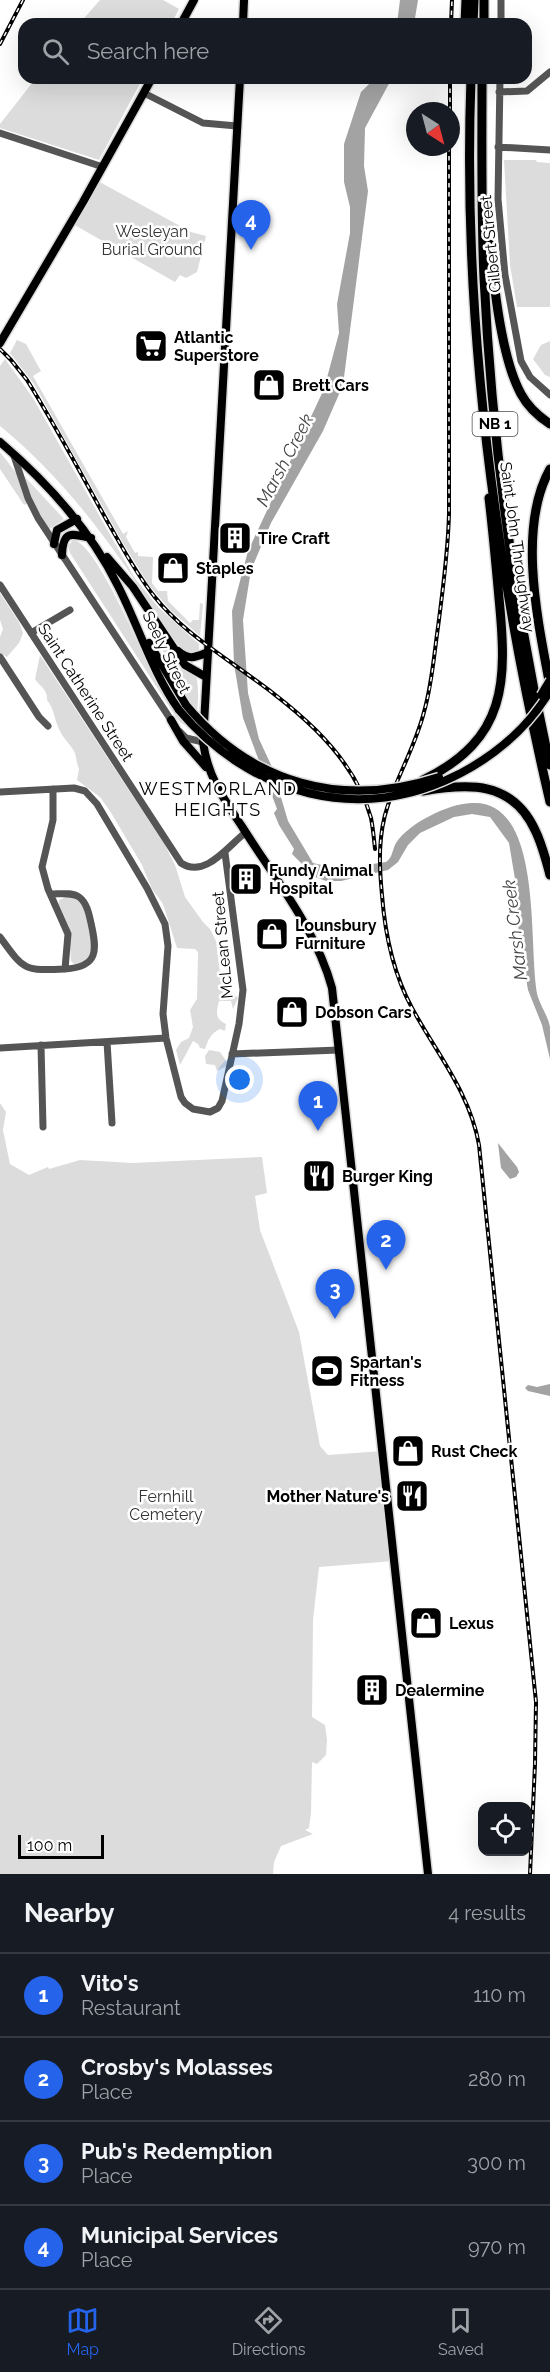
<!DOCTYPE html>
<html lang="en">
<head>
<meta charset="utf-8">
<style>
  :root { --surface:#171b24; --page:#242831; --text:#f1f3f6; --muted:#9ea1a6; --line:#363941; --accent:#2563eb }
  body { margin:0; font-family:Raleway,sans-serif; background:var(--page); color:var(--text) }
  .controls { position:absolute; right:18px; bottom:18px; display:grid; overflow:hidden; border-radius:12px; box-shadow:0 6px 24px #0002 }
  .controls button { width:54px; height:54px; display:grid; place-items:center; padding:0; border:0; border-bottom:2px solid var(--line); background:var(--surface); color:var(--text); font:30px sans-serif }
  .compass { position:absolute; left:406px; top:102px; width:54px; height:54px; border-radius:50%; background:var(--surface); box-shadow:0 6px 24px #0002; rotate:144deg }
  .scale { position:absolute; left:18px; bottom:15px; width:86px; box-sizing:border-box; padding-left:6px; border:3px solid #000; border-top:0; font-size:16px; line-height:21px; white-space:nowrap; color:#000; -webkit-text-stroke:4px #fff; paint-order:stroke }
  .you { position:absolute; left:240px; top:1080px; width:21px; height:21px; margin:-15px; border:4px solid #fff; border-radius:50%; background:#1a73e8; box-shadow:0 0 0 9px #1a73e833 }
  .badge { display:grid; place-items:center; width:39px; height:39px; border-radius:50%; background:var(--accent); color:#fff; font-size:20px; font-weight:700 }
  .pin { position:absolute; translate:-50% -50px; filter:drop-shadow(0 2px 3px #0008) }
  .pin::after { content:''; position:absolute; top:32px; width:21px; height:18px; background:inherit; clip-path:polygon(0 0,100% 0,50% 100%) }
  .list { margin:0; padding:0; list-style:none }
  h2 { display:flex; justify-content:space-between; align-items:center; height:78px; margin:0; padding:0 24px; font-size:26px }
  h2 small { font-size:20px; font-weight:400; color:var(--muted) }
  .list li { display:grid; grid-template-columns:39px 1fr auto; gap:18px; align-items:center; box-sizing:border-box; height:84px; padding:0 24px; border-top:2px solid var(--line) }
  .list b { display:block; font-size:22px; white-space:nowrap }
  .list p { margin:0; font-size:20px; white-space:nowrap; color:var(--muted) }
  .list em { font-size:20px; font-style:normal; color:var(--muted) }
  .icon { flex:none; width:33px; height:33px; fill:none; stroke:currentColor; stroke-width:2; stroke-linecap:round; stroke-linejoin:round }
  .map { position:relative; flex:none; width:550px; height:1874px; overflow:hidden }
  .search { position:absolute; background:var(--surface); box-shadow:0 6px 24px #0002; left:18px; right:18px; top:18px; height:66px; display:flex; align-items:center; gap:15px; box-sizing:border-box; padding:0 21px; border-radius:18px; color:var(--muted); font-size:22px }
  .sheet { height:414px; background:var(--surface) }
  nav { display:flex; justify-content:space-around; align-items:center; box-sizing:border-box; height:84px; border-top:2px solid var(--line); background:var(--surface); font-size:16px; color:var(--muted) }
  nav a { display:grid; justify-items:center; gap:3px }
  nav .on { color:var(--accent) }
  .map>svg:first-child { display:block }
  .green { fill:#dcdcdc }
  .water { fill:#a3a3a3 }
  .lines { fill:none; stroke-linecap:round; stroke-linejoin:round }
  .major-casing { stroke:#dbdbdb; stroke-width:11 }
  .highway-casing { stroke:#dbdbdb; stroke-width:12 }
  .minor { stroke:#555; stroke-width:7 }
  .major { stroke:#000; stroke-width:8 }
  .highway { stroke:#000; stroke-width:9 }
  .rail-casing { stroke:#000; stroke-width:4 }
  .rail { stroke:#fff; stroke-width:1.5; stroke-dasharray:4.5; stroke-linecap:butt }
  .major-bridge-casing { stroke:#dbdbdb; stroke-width:11; stroke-linecap:butt }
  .major-bridge { stroke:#000; stroke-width:8 }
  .labels { text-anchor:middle; stroke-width:5; stroke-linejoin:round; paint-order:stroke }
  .shield { fill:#fff; stroke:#4c4c4c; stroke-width:1.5 }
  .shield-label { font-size:15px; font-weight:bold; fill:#000 }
  .park-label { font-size:16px; fill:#333; stroke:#fff }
  .street-label { font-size:16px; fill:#000; stroke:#fff }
  .poi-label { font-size:16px; font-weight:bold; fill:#000; stroke:#fff; text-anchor:start }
  .water-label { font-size:18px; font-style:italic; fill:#444; stroke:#fff }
  .neighbourhood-label { font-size:18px; letter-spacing:1.5px; fill:#000; stroke:#fff }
</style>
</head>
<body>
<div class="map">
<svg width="550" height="1874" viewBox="0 0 550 1874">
  <rect width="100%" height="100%" fill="#fff"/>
  <path class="green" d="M100 0H163L179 9 171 24H79Z
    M36 78H143L99 160 0 128V124Z
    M504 160H536L537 162 550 163V307H517L510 265Z
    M96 180 191 232 206 236 197 272 186 278 180 275 175 282 71 223Z
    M17 340 26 344 41 371 33 376 123 534 128 531 126 537 135 553 138 552V556L153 557 152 583 158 591H167L168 601 190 623 193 620H199L200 603 203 604 200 636 171 611 148 584 123 543 34 384 10 353Z
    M550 341V377L545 375 533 359 541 345Z
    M5 359 33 398 134 577 158 607 199 644V650L193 655 183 650 171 636C123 559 70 483 0 426V366Z
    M0 452 17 474 28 503 24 505 0 469Z
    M25 477 64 519 48 530 33 503Z
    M73 540C96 542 142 654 154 677 160 690 167 701 175 713L190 701 174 674 144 613 147 612 196 676C199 686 200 716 191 725H184L178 720 70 553 68 546Z
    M0 593 19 622 23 633 19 643 7 657 0 653V637L3 629 0 620Z
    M40 655 165 845 175 865 185 897 203 922 210 929 216 941 221 982 238 998 233 1009 231 1001H219C216 1013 215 1019 226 1024L225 1031 220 1029C211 1033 208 1040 205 1049L200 1048 198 1044 193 1041 180 1065 176 1050 181 1042 189 1038 193 1027 190 1010 197 999 198 952 195 949 177 948 163 904 152 889 142 865 110 811 100 797 77 780 79 769C76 763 77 757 74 751 70 744 63 738 60 731 54 720 55 710 47 700 48 689 39 686 35 679Z
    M66 897C71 898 76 898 79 902 90 913 92 939 91 954 87 959 82 964 74 964L71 961 69 927 59 904V900Z
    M209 1050 220 1052 227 1062V1066L217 1071 215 1065 206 1064 205 1056Z
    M0 1103 6 1112 3 1130 10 1164 29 1175 48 1167 49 1169 80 1160 133 1163 262 1157 267 1193 255 1196 260 1230 299 1332 320 1446 328 1455 382 1451 394 1561 319 1567 313 1620 312 1717 325 1725 327 1740 326 1755 317 1764 312 1762 311 1813 309 1828 305 1830 313 1834 281 1846 274 1862 273 1874H0Z"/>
  <path class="water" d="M400 0H418L414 24H397Z
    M375 78H392L365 128 364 166 368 191 343 385 323 431 271 523 251 570 243 620 248 693 259 739 272 767 288 821 313 863 339 869 386 862C393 857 392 850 396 843 409 823 448 804 471 803 546 798 527 952 538 997 541 1007 548 1016 550 1027 550 1036 550 1048 550 1059L542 1025 528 990 519 936 515 879 509 843 490 817 472 814 454 817 420 833 408 845 398 862 388 870 341 881H326L315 877 292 854 294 849 279 825 274 813 277 809 243 718 234 664 232 611 248 551 324 389 339 333 337 304 350 233V207L344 182V144L361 92Z
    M498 1143 517 1167 519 1172 516 1177 510 1179 501 1168Z
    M550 1384V1396L528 1391 525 1388 528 1385 537 1387Z"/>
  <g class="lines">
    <g class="major-casing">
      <path id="major" d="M181 24 194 0
        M243 24 244 0
        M240 78 203 742C208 778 224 799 243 828 275 879 316 929 332 988L428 1874
        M0 343 83 202 152 78
        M0 442C48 483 90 529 118 586 139 627 152 672 179 710
        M54 544 57 530 77 519
        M62 555C63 531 70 533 91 538
        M107 557 133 587 185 665 206 677
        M149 643 186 705
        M178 651C189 661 196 657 208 652
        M171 720 183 741 206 767"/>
    </g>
    <g class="highway-casing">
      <path id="highway" d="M465 24 466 0
        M473 24 474 0
        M484 24V0
        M471 78C462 320 495 566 550 802
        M482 78C482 145 481 212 484 278 492 441 514 606 550 765
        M488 221C492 267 499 354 521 394 528 407 538 416 550 424
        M550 469C517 528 538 622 550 686
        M423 780C508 739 507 681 499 598 496 565 493 531 489 498
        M423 791C469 783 512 781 535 830 542 844 546 860 550 875"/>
    </g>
    <path class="minor" d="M501 24V0
      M500 78 498 199 505 275 521 361 530 377 550 395
      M499 92 527 91 550 72
      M144 93 203 123 237 126
      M0 133 103 167
      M498 147 550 150
      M14 456 28 498 38 518 173 723
      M0 585 181 863C205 879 228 846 245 833
      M31 633 70 610
      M0 657 39 717 48 726
      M180 732 186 738 203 742
      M0 792 74 788 85 791 97 804 147 888 165 924 168 946 163 1014 166 1038 181 1097 185 1103 193 1109 210 1112 218 1108 222 1101 239 1024 243 990 225 853
      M51 894C60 894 72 892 79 897 87 903 89 914 91 923 97 950 99 967 65 969
      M0 937C24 970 23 971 65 969L68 934 48 889 42 867 53 820V789
      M107 1042 112 1123
      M41 1045 43 1127
      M0 1048 166 1038
      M232 1054 339 1050"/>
    <use href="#major" class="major"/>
    <use href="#highway" class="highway"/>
    <g class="rail-casing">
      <path id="rail" d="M451 24 452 0
        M0 44 23 0
        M450 111V78
        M449 147V514C448 552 443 589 438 627 434 655 432 684 424 712 416 744 399 773 388 805 378 834 379 865 382 895 385 934 393 973 412 1008 437 1054 470 1093 479 1145L536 1702 535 1764 530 1874
        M0 349 11 360 27 380C55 425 80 472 106 519 121 545 135 572 154 596 176 624 205 644 233 664 288 703 352 749 371 818 373 828 374 839 375 849"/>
    </g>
    <use href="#rail" class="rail"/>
    <g class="major-bridge-casing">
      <path id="major-bridge" d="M541 695 550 680
        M186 705C252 784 342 809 439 777
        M179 710C250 795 361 826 461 773 497 754 529 726 550 691"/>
    </g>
    <use href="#major-bridge" class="major-bridge"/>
  </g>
  <defs>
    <g id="supermarket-square" transform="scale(1.725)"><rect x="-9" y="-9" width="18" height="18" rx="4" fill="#000" stroke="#fff"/><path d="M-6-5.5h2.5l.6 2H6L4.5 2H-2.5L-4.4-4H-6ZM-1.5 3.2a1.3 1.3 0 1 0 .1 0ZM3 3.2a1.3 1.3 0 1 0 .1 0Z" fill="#fff"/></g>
    <g id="shop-square" transform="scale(1.725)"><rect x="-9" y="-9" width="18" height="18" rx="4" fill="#000" stroke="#fff"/><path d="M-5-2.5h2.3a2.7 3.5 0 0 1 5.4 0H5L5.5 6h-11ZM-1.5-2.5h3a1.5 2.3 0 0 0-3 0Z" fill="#fff"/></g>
    <g id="building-square" transform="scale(1.725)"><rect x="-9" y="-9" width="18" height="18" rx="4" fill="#000" stroke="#fff"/><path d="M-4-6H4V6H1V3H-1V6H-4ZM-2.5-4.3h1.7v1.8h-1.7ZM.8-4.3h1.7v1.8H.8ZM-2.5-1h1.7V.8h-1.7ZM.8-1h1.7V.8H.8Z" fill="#fff"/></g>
    <g id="restaurant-square" transform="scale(1.725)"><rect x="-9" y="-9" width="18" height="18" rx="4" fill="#000" stroke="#fff"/><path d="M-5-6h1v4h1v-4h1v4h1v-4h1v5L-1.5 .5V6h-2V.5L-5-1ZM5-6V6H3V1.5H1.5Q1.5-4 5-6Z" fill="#fff"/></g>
    <g id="stadium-square" transform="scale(1.725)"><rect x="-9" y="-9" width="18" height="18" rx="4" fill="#000" stroke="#fff"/><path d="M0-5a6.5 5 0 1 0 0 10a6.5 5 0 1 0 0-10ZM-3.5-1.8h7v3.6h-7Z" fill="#fff"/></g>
  </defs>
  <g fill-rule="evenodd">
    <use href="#supermarket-square" x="151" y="346"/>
    <use href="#shop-square" x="269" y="385"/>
    <use href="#building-square" x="235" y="538"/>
    <use href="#shop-square" x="173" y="568"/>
    <use href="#building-square" x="246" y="879"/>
    <use href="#shop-square" x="272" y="934"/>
    <use href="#shop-square" x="292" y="1012"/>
    <use href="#restaurant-square" x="319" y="1176"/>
    <use href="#stadium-square" x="327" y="1371"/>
    <use href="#shop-square" x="408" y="1451"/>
    <use href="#restaurant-square" x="412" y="1496"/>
    <use href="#shop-square" x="426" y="1623"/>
    <use href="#building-square" x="372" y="1690"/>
  </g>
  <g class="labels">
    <rect class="shield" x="472.5" y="412" width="45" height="24" rx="4.5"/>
    <g class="shield-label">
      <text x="495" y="429">NB 1</text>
    </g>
    <g class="park-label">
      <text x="152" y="237">Wesleyan<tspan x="152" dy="18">Burial Ground</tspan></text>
      <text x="166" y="1502">Fernhill<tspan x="166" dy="18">Cemetery</tspan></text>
    </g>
    <g class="street-label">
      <text transform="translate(490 244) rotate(-96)" y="6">Gilbert Street</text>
      <text transform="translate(518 547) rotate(82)" y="6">Saint John Throughway</text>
      <text transform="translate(167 652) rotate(64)" y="6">Seely Street</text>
      <text transform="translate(86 692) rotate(57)" y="6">Saint Catherine Street</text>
      <text transform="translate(222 945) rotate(-95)" y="6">McLean Street</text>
    </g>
    <g class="poi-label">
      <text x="174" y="343">Atlantic<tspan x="174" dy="18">Superstore</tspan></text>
      <text x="292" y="391">Brett Cars</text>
      <text x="258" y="544">Tire Craft</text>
      <text x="196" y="574">Staples</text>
      <text x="269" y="876">Fundy Animal<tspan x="269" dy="18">Hospital</tspan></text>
      <text x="295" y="931">Lounsbury<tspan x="295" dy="18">Furniture</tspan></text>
      <text x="315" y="1018">Dobson Cars</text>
      <text x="342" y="1182">Burger King</text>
      <text x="350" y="1368">Spartan's<tspan x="350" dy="18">Fitness</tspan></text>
      <text x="431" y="1457">Rust Check</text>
      <text x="389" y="1502" text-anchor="end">Mother Nature's</text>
      <text x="449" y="1629">Lexus</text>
      <text x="395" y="1696">Dealermine</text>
    </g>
    <g class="water-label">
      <text transform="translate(285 460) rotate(-62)" y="6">Marsh Creek</text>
      <text transform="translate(515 930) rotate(-97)" y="6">Marsh Creek</text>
    </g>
    <g class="neighbourhood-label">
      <text x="218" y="795">WESTMORLAND<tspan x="218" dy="21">HEIGHTS</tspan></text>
    </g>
  </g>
</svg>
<div class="controls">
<button><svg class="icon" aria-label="locate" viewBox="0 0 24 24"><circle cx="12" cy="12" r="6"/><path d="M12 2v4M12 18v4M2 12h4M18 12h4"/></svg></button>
</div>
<svg class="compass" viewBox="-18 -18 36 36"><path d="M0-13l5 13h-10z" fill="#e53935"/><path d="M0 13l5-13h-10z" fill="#9ea1a6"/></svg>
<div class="scale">100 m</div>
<div class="you"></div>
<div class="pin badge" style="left:318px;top:1131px">1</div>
<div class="pin badge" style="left:386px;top:1270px">2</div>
<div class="pin badge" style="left:335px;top:1319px">3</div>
<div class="pin badge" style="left:251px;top:250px">4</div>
<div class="search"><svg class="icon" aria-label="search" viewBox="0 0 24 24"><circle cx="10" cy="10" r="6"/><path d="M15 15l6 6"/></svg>Search here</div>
</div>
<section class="sheet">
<h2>Nearby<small>4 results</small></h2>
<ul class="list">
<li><span class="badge">1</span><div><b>Vito's</b><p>Restaurant</p></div><em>110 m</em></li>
<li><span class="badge">2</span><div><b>Crosby's Molasses</b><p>Place</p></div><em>280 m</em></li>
<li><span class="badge">3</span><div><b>Pub's Redemption</b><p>Place</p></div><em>300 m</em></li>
<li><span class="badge">4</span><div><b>Municipal Services</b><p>Place</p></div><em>970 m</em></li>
</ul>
</section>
<nav>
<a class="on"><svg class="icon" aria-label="map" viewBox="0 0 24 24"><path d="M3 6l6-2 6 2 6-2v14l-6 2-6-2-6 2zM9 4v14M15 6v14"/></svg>Map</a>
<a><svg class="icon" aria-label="directions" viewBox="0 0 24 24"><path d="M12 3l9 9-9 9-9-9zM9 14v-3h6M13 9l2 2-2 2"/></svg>Directions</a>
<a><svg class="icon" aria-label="saved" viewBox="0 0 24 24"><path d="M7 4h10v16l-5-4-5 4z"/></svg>Saved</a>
</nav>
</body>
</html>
